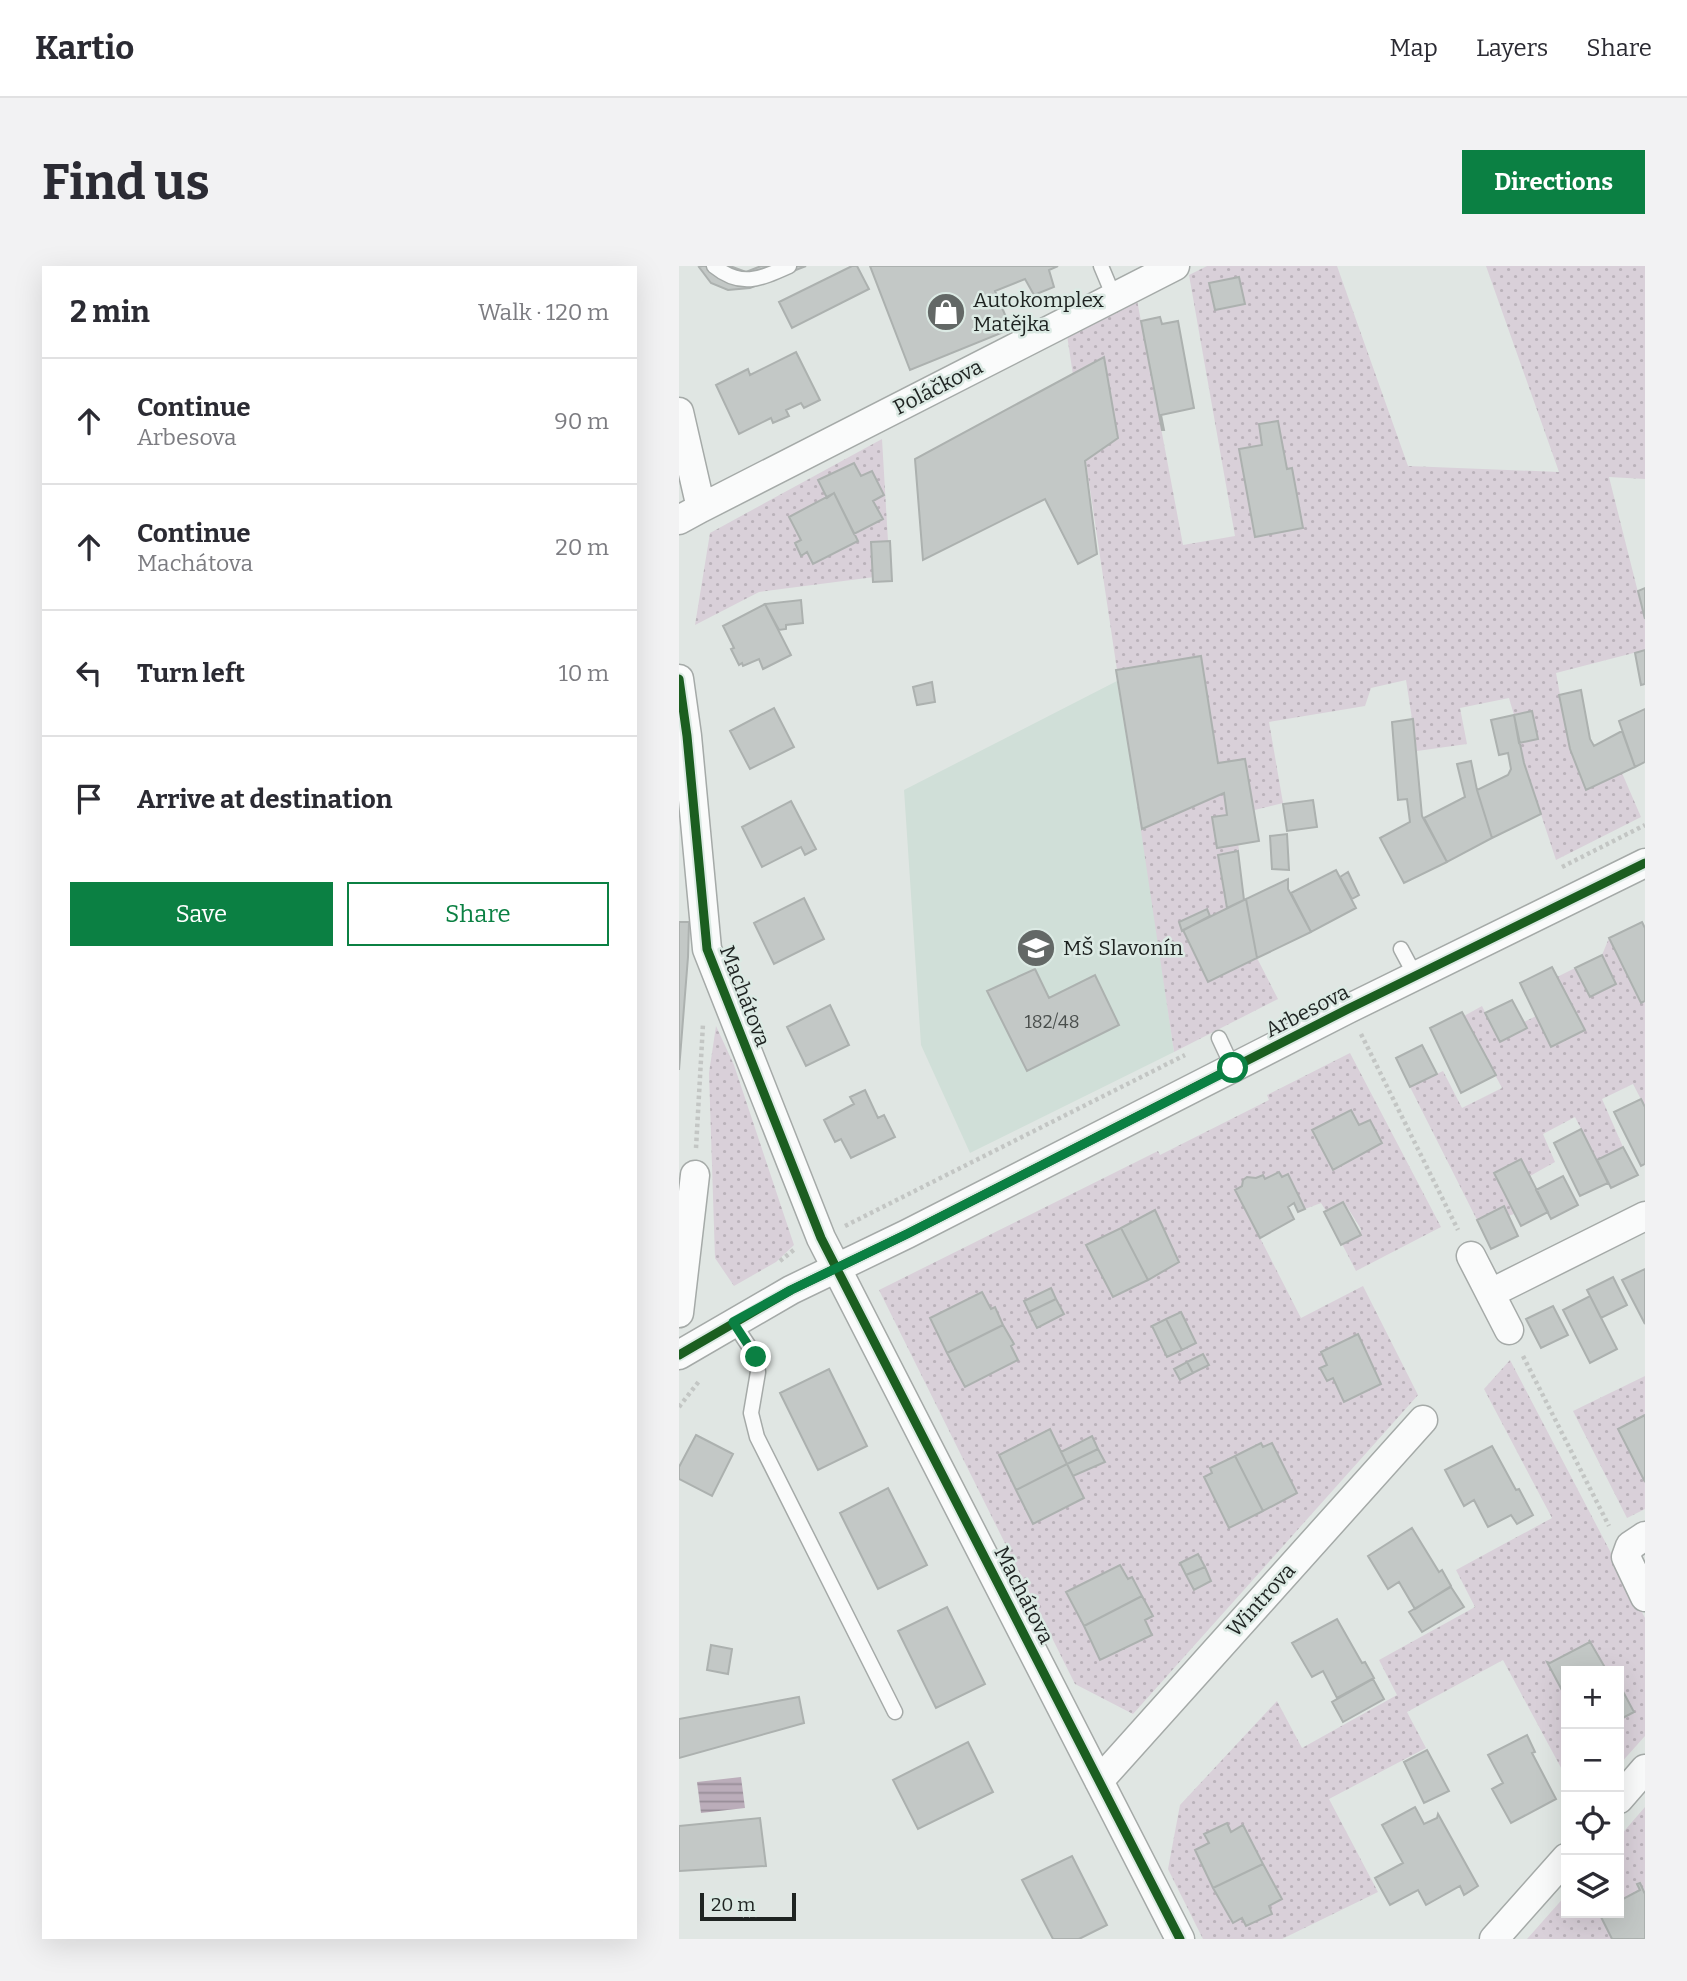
<!DOCTYPE html>
<html lang="en">
<head>
<meta charset="utf-8">
<style>
  :root { --surface:#fff; --page:#f2f2f3; --text:#2b2b33; --muted:#7c7c81; --line:#e1e1e2; --accent:#0b8043 }
  body { margin:0; font-family:Bitter,serif; background:var(--page); color:var(--text) }
  .controls { position:absolute; right:21px; bottom:21px; display:grid; overflow:hidden; border-radius:0px; box-shadow:0 7px 28px #0002 }
  .controls button { width:63px; height:63px; display:grid; place-items:center; padding:0; border:0; border-bottom:2px solid var(--line); background:var(--surface); color:var(--text); font:35px sans-serif }
  .scale { position:absolute; left:21px; bottom:18px; width:96px; box-sizing:border-box; padding-left:7px; border:4px solid #1f2422; border-top:0; font-size:19px; line-height:24px; white-space:nowrap; color:#1f2422; -webkit-text-stroke:5px #dceae4; paint-order:stroke }
  .stop { position:absolute; width:21px; height:21px; margin:-16px; border:5px solid #0b8043; border-radius:50%; background:#fff }
  .stop.end { background:#0b8043; border-color:#fff; box-shadow:0 2px 7px #0008 }
  .list { margin:0; padding:0; list-style:none }
  h2 { display:flex; justify-content:space-between; align-items:center; height:91px; margin:0; padding:0 28px; font-size:30px }
  h2 small { font-size:23px; font-weight:400; color:var(--muted) }
  .list li { display:grid; grid-template-columns:46px 1fr auto; gap:21px; align-items:center; box-sizing:border-box; height:126px; padding:0 28px; border-top:2px solid var(--line) }
  .list b { display:block; font-size:26px; white-space:nowrap }
  .list p { margin:0; font-size:23px; white-space:nowrap; color:var(--muted) }
  .list em { font-size:23px; font-style:normal; color:var(--muted) }
  .actions { display:flex; gap:14px; padding:21px 28px }
  .actions a { flex:1; padding:16px 0; border:2px solid var(--accent); border-radius:0px; text-align:center; font-size:24px; color:var(--accent) }
  .actions .main { background:var(--accent); color:#fff }
  .icon { flex:none; width:38px; height:38px; fill:none; stroke:currentColor; stroke-width:2; stroke-linecap:round; stroke-linejoin:round }
  .map { position:relative; flex:none; width:966px; height:1673px; overflow:hidden; border-radius:0px }
  header { display:flex; align-items:center; gap:42px; box-sizing:border-box; height:98px; padding:0 35px; background:var(--surface); border-bottom:2px solid var(--line) }
  header strong { font-size:33px }
  nav { display:flex; gap:38px; margin-inline-start:auto; font-size:24px }
  .intro { display:flex; align-items:center; justify-content:space-between; box-sizing:border-box; height:168px; padding:0 42px }
  h1 { margin:0; font-size:49px }
  .button { padding:18px 32px; border-radius:0px; background:var(--accent); color:#fff; font-size:24px; font-weight:700 }
  main { display:flex; gap:42px; padding:0 42px }
  aside { flex:1; background:var(--surface); border-radius:0px; box-shadow:0 7px 28px #0002 }
  .map>svg:first-child { display:block }
  .built { fill:#d0dfd8 }
  .grass { fill:url(#grass-dots) }
  .water { fill:url(#water-rules) }
  .building { fill:#c3c8c6; stroke:#acb1af; stroke-width:2 }
  .lines { fill:none; stroke-linecap:round; stroke-linejoin:round }
  .service-casing { stroke:#a5aaa8; stroke-width:17 }
  .minor-casing { stroke:#a5aaa8; stroke-width:31 }
  .path { stroke:#c3c6c4; stroke-width:4.5; stroke-dasharray:3.5 3.5; stroke-linecap:butt }
  .service { stroke:#fafbfb; stroke-width:14 }
  .minor { stroke:#fafbfb; stroke-width:28 }
  .cycleway-casing { stroke:#dceae4; stroke-width:13 }
  .cycleway { stroke:#1b5e20; stroke-width:9 }
  .route { stroke:#0b8043; stroke-width:9 }
  .labels { text-anchor:middle; stroke-width:5; stroke-linejoin:round; paint-order:stroke }
  .number-label { font-size:18px; fill:#484d4b }
  .poi-label { font-size:21px; fill:#1f2422; stroke:#dceae4; text-anchor:start }
  .street-label { font-size:21px; fill:#1f2422; stroke:#dceae4 }
</style>
</head>
<body>
<header>
<strong>Kartio</strong>
<nav><a>Map</a><a>Layers</a><a>Share</a></nav>
</header>
<div class="intro"><h1>Find us</h1><a class="button">Directions</a></div>
<main>
<aside>
<h2>2 min<small>Walk · 120 m</small></h2>
<ul class="list">
<li><svg class="icon" aria-label="ahead" viewBox="0 0 24 24"><path d="M12 20V5M6 11l6-6 6 6"/></svg><div><b>Continue</b><p>Arbesova</p></div><em>90 m</em></li>
<li><svg class="icon" aria-label="ahead" viewBox="0 0 24 24"><path d="M12 20V5M6 11l6-6 6 6"/></svg><div><b>Continue</b><p>Machátova</p></div><em>20 m</em></li>
<li><svg class="icon" aria-label="left" viewBox="0 0 24 24"><path d="M17 20v-9H6M10 6l-5 5 5 5"/></svg><div><b>Turn left</b></div><em>10 m</em></li>
<li><svg class="icon" aria-label="arrive" viewBox="0 0 24 24"><path d="M6 21V4h12l-3 4 3 4H6"/></svg><div><b>Arrive at destination</b></div></li>
</ul>
<div class="actions"><a class="main">Save</a><a>Share</a></div>
</aside>
<div class="map">
<svg width="966" height="1673" viewBox="0 0 966 1673">
  <defs>
    <pattern id="grass-dots" width="8" height="8" patternUnits="userSpaceOnUse" patternTransform="scale(1.75)"><rect width="8" height="8" fill="#d9d0d9"/><path d="M2 2h.1M6 6h.1" fill="none" stroke="#bab2ba" stroke-width="1.8" stroke-linecap="round"/></pattern>
    <pattern id="water-rules" width="6" height="5" patternUnits="userSpaceOnUse" patternTransform="scale(1.75)"><rect width="6" height="5" fill="#bbadba"/><path d="M0 2.5h6" fill="none" stroke="#978d97"/></pattern>
  </defs>
  <rect width="100%" height="100%" fill="#e0e6e3"/>
  <path class="built" d="M438 415 463 563 495 786 291 887 242 779 225 524Z"/>
  <path class="grass" d="M528 0H658L729 200 880 206 807 0H966V213L930 211 966 354V384L877 407 891 483 907 524 943 507 962 551 877 594 845 497 840 477 859 473 853 446 835 449 830 432 781 442 788 478 738 485 727 414 692 422 686 440 590 456 604 537 555 549 560 584 540 589 549 642 532 650 528 642 500 656 529 716 578 692 599 733 495 786 388 69 458 34 504 279 556 270 510 9Z
    M203 173 211 309 80 326 16 359 31 267Z
    M930 672 961 736 966 735V841L954 818 923 833 944 881 918 894 896 851 864 868 876 896 851 910 842 893 815 907 835 948 829 950 824 941 798 954 731 821 764 805 783 842 823 822 785 750 803 740 821 776 847 763 845 756 857 750 872 781 906 764 878 711 896 702 911 731 937 718 923 689Z
    M37 760 55 799 115 979 97 996 55 1020 36 992 30 807Z
    M671 787 762 961 677 1005 663 978 681 968 682 963 665 936 647 945 642 937 626 943 609 908 603 911 600 906 586 913 583 909 577 912 568 911 564 914 563 920 556 923 622 1052 684 1020 739 1129 454 1448 396 1418 200 1024 479 885 481 889 590 834 588 829Z
    M831 1094 966 1352V1470L940 1499V1405H887V1511L824 1394 728 1446 747 1482 650 1533 699 1626 603 1673H524L489 1603 501 1539 598 1435 623 1482 718 1429 700 1394 796 1341 777 1304 873 1252 805 1123Z
    M966 1110V1149L940 1163 966 1216V1243L948 1252 894 1145Z
    M966 1541V1673H848L887 1629V1647H940V1571Z"/>
  <path class="water" d="M62 1511 66 1542 22 1547 18 1516Z"/>
  <path class="building" d="M23 0H51L67 6 82 0H127L71 22 49 24 32 17 20 1Z
    M173 0H178L190 23 113 62 100 36Z
    M191 0H379L370 4 375 21 355 29 346 13 316 25 332 63 231 104Z
    M560 11 566 38 536 44 530 17Z
    M481 51 483 58 499 55 515 142 482 149 485 164H483L462 55Z
    M117 86 141 134 125 142 122 137 107 144 110 150 94 157 92 152 60 168 37 119 69 103 71 109Z
    M425 91 439 172 406 195 418 288 399 298 366 233 244 294 236 193Z
    M599 155 608 203 613 202 624 262 576 271 560 183 583 179 580 158Z
    M175 197 182 210 193 205 205 229 194 235 204 253 175 268 155 227 148 232 139 214Z
    M155 227 179 275 134 298 128 286 122 290 116 277 122 274 110 251Z
    M211 275 213 315 194 316 192 276Z
    M966 322V353L959 325Z
    M122 334 124 357 107 359V363L100 364 86 338Z
    M86 338 112 389 84 403 80 393 64 400 63 397 60 399 52 383 55 382 44 360Z
    M966 384V418L962 419 956 387Z
    M522 390 539 497 566 493 580 575 538 582 533 551 548 549 545 527 463 563 437 404Z
    M253 416 256 436 238 439 234 421Z
    M902 424 911 473 915 480 943 465 956 501 907 524 891 483 880 429Z
    M95 442 115 481 71 503 51 465Z
    M966 443V496L956 501 940 455Z
    M853 445 859 473 840 477 835 449Z
    M835 449 845 497 862 548 813 572 798 524 829 509 832 503 829 487 820 489 812 454Z
    M734 453 743 550 768 596 725 617 701 572 731 556 728 533 719 534 713 456Z
    M792 495 798 524 813 572 768 596 745 552 786 531 778 498Z
    M634 534 638 561 608 565 604 538Z
    M112 535 137 583 126 589 122 581 83 601 63 561Z
    M608 568 610 604 593 603 591 570Z
    M559 585 565 634 548 642 539 589Z
    M657 604 677 642 632 666 612 627Z
    M669 606 680 629 673 633 661 611Z
    M609 613V623L632 666 578 692 567 633Z
    M125 632 145 673 95 698 75 657Z
    M567 633 578 692 529 716 504 664Z
    M528 643 531 650 503 665 500 656Z
    M0 656H10L9 691 0 804Z
    M963 656 966 662V735L962 737 930 672Z
    M923 689 937 718 911 731 896 702Z
    M873 701 906 764 872 781 841 717Z
    M356 703 370 732 416 709 440 759 348 805 308 725Z
    M833 734 848 762 821 776 806 747Z
    M151 739 170 779 127 800 108 761Z
    M783 746 817 809 782 827 751 762Z
    M743 779 758 808 731 821 717 792Z
    M186 824 199 852 205 849 216 871 172 892 162 873 156 876 145 854 175 838 171 831Z
    M962 833 966 841V898L962 900 935 846Z
    M672 844 680 859 691 854 703 877 654 904 633 864Z
    M902 863 929 917 901 930 875 877Z
    M944 881 959 909 932 922 918 894Z
    M842 893 869 946 842 960 815 907Z
    M600 906 603 911 609 908 626 943 619 946 615 937 609 941 615 953 581 972 556 924 563 920 564 914 568 911 577 912 584 909 586 913Z
    M884 910 899 939 872 953 857 924Z
    M664 936 682 969 662 979 645 946Z
    M825 940 839 970 812 983 798 954Z
    M476 944 500 996 469 1014 442 962Z
    M442 962 469 1014 434 1031 407 979Z
    M966 1003V1058L943 1014Z
    M934 1011 948 1039 922 1052 908 1024Z
    M372 1022 377 1033 350 1046 345 1035Z
    M303 1026 312 1043 316 1041 324 1059 268 1087 251 1052Z
    M911 1030 938 1083 911 1097 884 1044Z
    M377 1033 385 1048 358 1062 350 1046Z
    M874 1040 889 1069 862 1082 847 1053Z
    M502 1046 517 1077 503 1084 487 1053Z
    M487 1053 503 1084 488 1091 473 1060Z
    M324 1059 335 1078 332 1080 339 1094 286 1121 268 1087Z
    M679 1068 702 1118 665 1136 654 1112 648 1115 641 1102 648 1099 642 1086Z
    M524 1088 530 1099 514 1107 508 1096Z
    M508 1096 514 1107 501 1114 495 1103Z
    M150 1103 188 1180 139 1204 101 1127Z
    M966 1149V1216L939 1163Z
    M371 1163 388 1198 337 1224 320 1189Z
    M17 1169 54 1188 33 1230 0 1213V1201Z
    M413 1170 419 1183 388 1198 382 1186Z
    M582 1177 584 1181 593 1177 618 1227 584 1245 556 1190Z
    M813 1180 837 1224 840 1223 854 1249 838 1258 832 1249 809 1261 795 1234 785 1240 766 1204Z
    M419 1183 426 1196 394 1210 388 1198Z
    M556 1190 584 1245 550 1262 525 1211 533 1207 531 1202Z
    M388 1198 405 1232 354 1258 337 1224Z
    M209 1222 248 1299 199 1323 161 1247Z
    M733 1262 760 1306 763 1304 772 1320 736 1343 720 1316 709 1323 689 1290Z
    M519 1288 526 1301 507 1309 501 1297Z
    M441 1299 449 1313 453 1311 463 1330 405 1360 387 1326Z
    M526 1301 532 1315 515 1324 507 1309Z
    M772 1321 785 1341 743 1366 730 1346Z
    M463 1330 474 1350 466 1354 473 1369 421 1394 405 1360Z
    M268 1341 306 1418 257 1442 219 1365Z
    M658 1353 683 1397 686 1396 695 1412 658 1432 644 1405 633 1411 613 1377Z
    M910 1374 928 1405H887L886 1430 868 1396 871 1397 911 1376Z
    M32 1379 53 1383 49 1408 28 1404Z
    M694 1413 705 1433 664 1456 653 1436Z
    M940 1418 955 1446 940 1454Z
    M120 1431 125 1457 0 1492V1453Z
    M848 1469 856 1486 853 1487 877 1533 832 1557 813 1523 824 1517 809 1489Z
    M289 1476 314 1526 239 1563 214 1514Z
    M748 1484 770 1525 745 1537 725 1496Z
    M736 1541 745 1558 758 1552 759 1548 799 1620 785 1629 781 1620 747 1639 739 1624 711 1639 696 1612 724 1597 703 1559Z
    M81 1552 87 1600 0 1605V1560Z
    M548 1557 552 1566 564 1559 584 1598 534 1622 516 1584 530 1577 525 1568Z
    M393 1590 428 1659 400 1673H374L343 1614Z
    M584 1598 603 1633 590 1640 593 1648 567 1660 563 1652 554 1657 534 1622Z
    M961 1617 966 1628V1673H933L920 1647H940V1635L961 1624 958 1618Z"/>
  <g class="lines">
    <g class="service-casing">
      <path id="service" d="M35 0C62 22 81 13 110 0
        M422 0 435 31
        M722 683 737 711
        M540 772 554 802
        M54 1056 77 1091 79 1106 72 1147 78 1171 216 1446"/>
    </g>
    <g class="minor-casing">
      <path id="minor" d="M0 146 22 242 0 254
        M22 242 496 0
        M0 413 8 470 28 683 142 972 501 1673
        M792 990 830 1064
        M812 1027 966 950
        M0 1047 16 909
        M0 1089 112 1024 228 968 669 743 966 597
        M966 1270 951 1280 947 1291 966 1331
        M420 1515 744 1154
        M940 1533 966 1503
        M815 1673 887 1592"/>
    </g>
    <path class="path" d="M883 601 966 559
      M682 768 779 964
      M17 882 24 758
      M166 960 506 789
      M101 995 116 983
      M844 1090 930 1260
      M0 1141 21 1114"/>
    <use href="#service" class="service"/>
    <use href="#minor" class="minor"/>
    <g class="cycleway-casing">
      <path id="cycleway" d="M0 413 8 470 28 683 142 972 501 1673
        M0 1089 112 1024 228 968 669 743 966 597"/>
    </g>
    <use href="#cycleway" class="cycleway"/>
  </g>
  <g class="lines">
    <path class="route" d="M77 1091 54 1056 112 1024 228 968 554 802"/>
  </g>
  <defs>
    <g id="shop-disc" transform="scale(2.0125)"><circle r="9.5" fill="#636866" stroke="#dceae4"/><path d="M-5-2.5h2.3a2.7 3.5 0 0 1 5.4 0H5L5.5 6h-11ZM-1.5-2.5h3a1.5 2.3 0 0 0-3 0Z" fill="#fff"/></g>
    <g id="school-disc" transform="scale(2.0125)"><circle r="9.5" fill="#636866" stroke="#dceae4"/><path d="M0-5L7-2L0 1L-7-2ZM-4 1L0 2.5L4 1V4Q0 6-4 4Z" fill="#fff"/></g>
  </defs>
  <g fill-rule="evenodd">
    <use href="#shop-disc" x="267" y="46"/>
    <use href="#school-disc" x="357" y="682"/>
  </g>
  <g class="labels">
    <g class="number-label">
      <text x="373" y="762">182/48</text>
    </g>
    <g class="poi-label">
      <text x="294" y="41">Autokomplex<tspan x="294" dy="24">Matějka</tspan></text>
      <text x="384" y="689">MŠ Slavonín</text>
    </g>
    <g class="street-label">
      <text transform="translate(259 121) rotate(-27)" y="7">Poláčkova</text>
      <text transform="translate(66 730) rotate(69)" y="7">Machátova</text>
      <text transform="translate(628 745) rotate(-27)" y="7">Arbesova</text>
      <text transform="translate(345 1329) rotate(63)" y="7">Machátova</text>
      <text transform="translate(582 1334) rotate(-48)" y="7">Wintrova</text>
    </g>
  </g>
</svg>
<div class="controls">
<button>+</button>
<button>−</button>
<button><svg class="icon" aria-label="locate" viewBox="0 0 24 24"><circle cx="12" cy="12" r="6"/><path d="M12 2v4M12 18v4M2 12h4M18 12h4"/></svg></button>
<button><svg class="icon" aria-label="layers" viewBox="0 0 24 24"><path d="M12 4l9 5-9 5-9-5zM3 14l9 5 9-5"/></svg></button>
</div>
<div class="scale">20 m</div>
<div class="stop" style="left:554px;top:802px"></div>
<div class="stop end" style="left:77px;top:1091px"></div>
</div>
</main>
</body>
</html>
